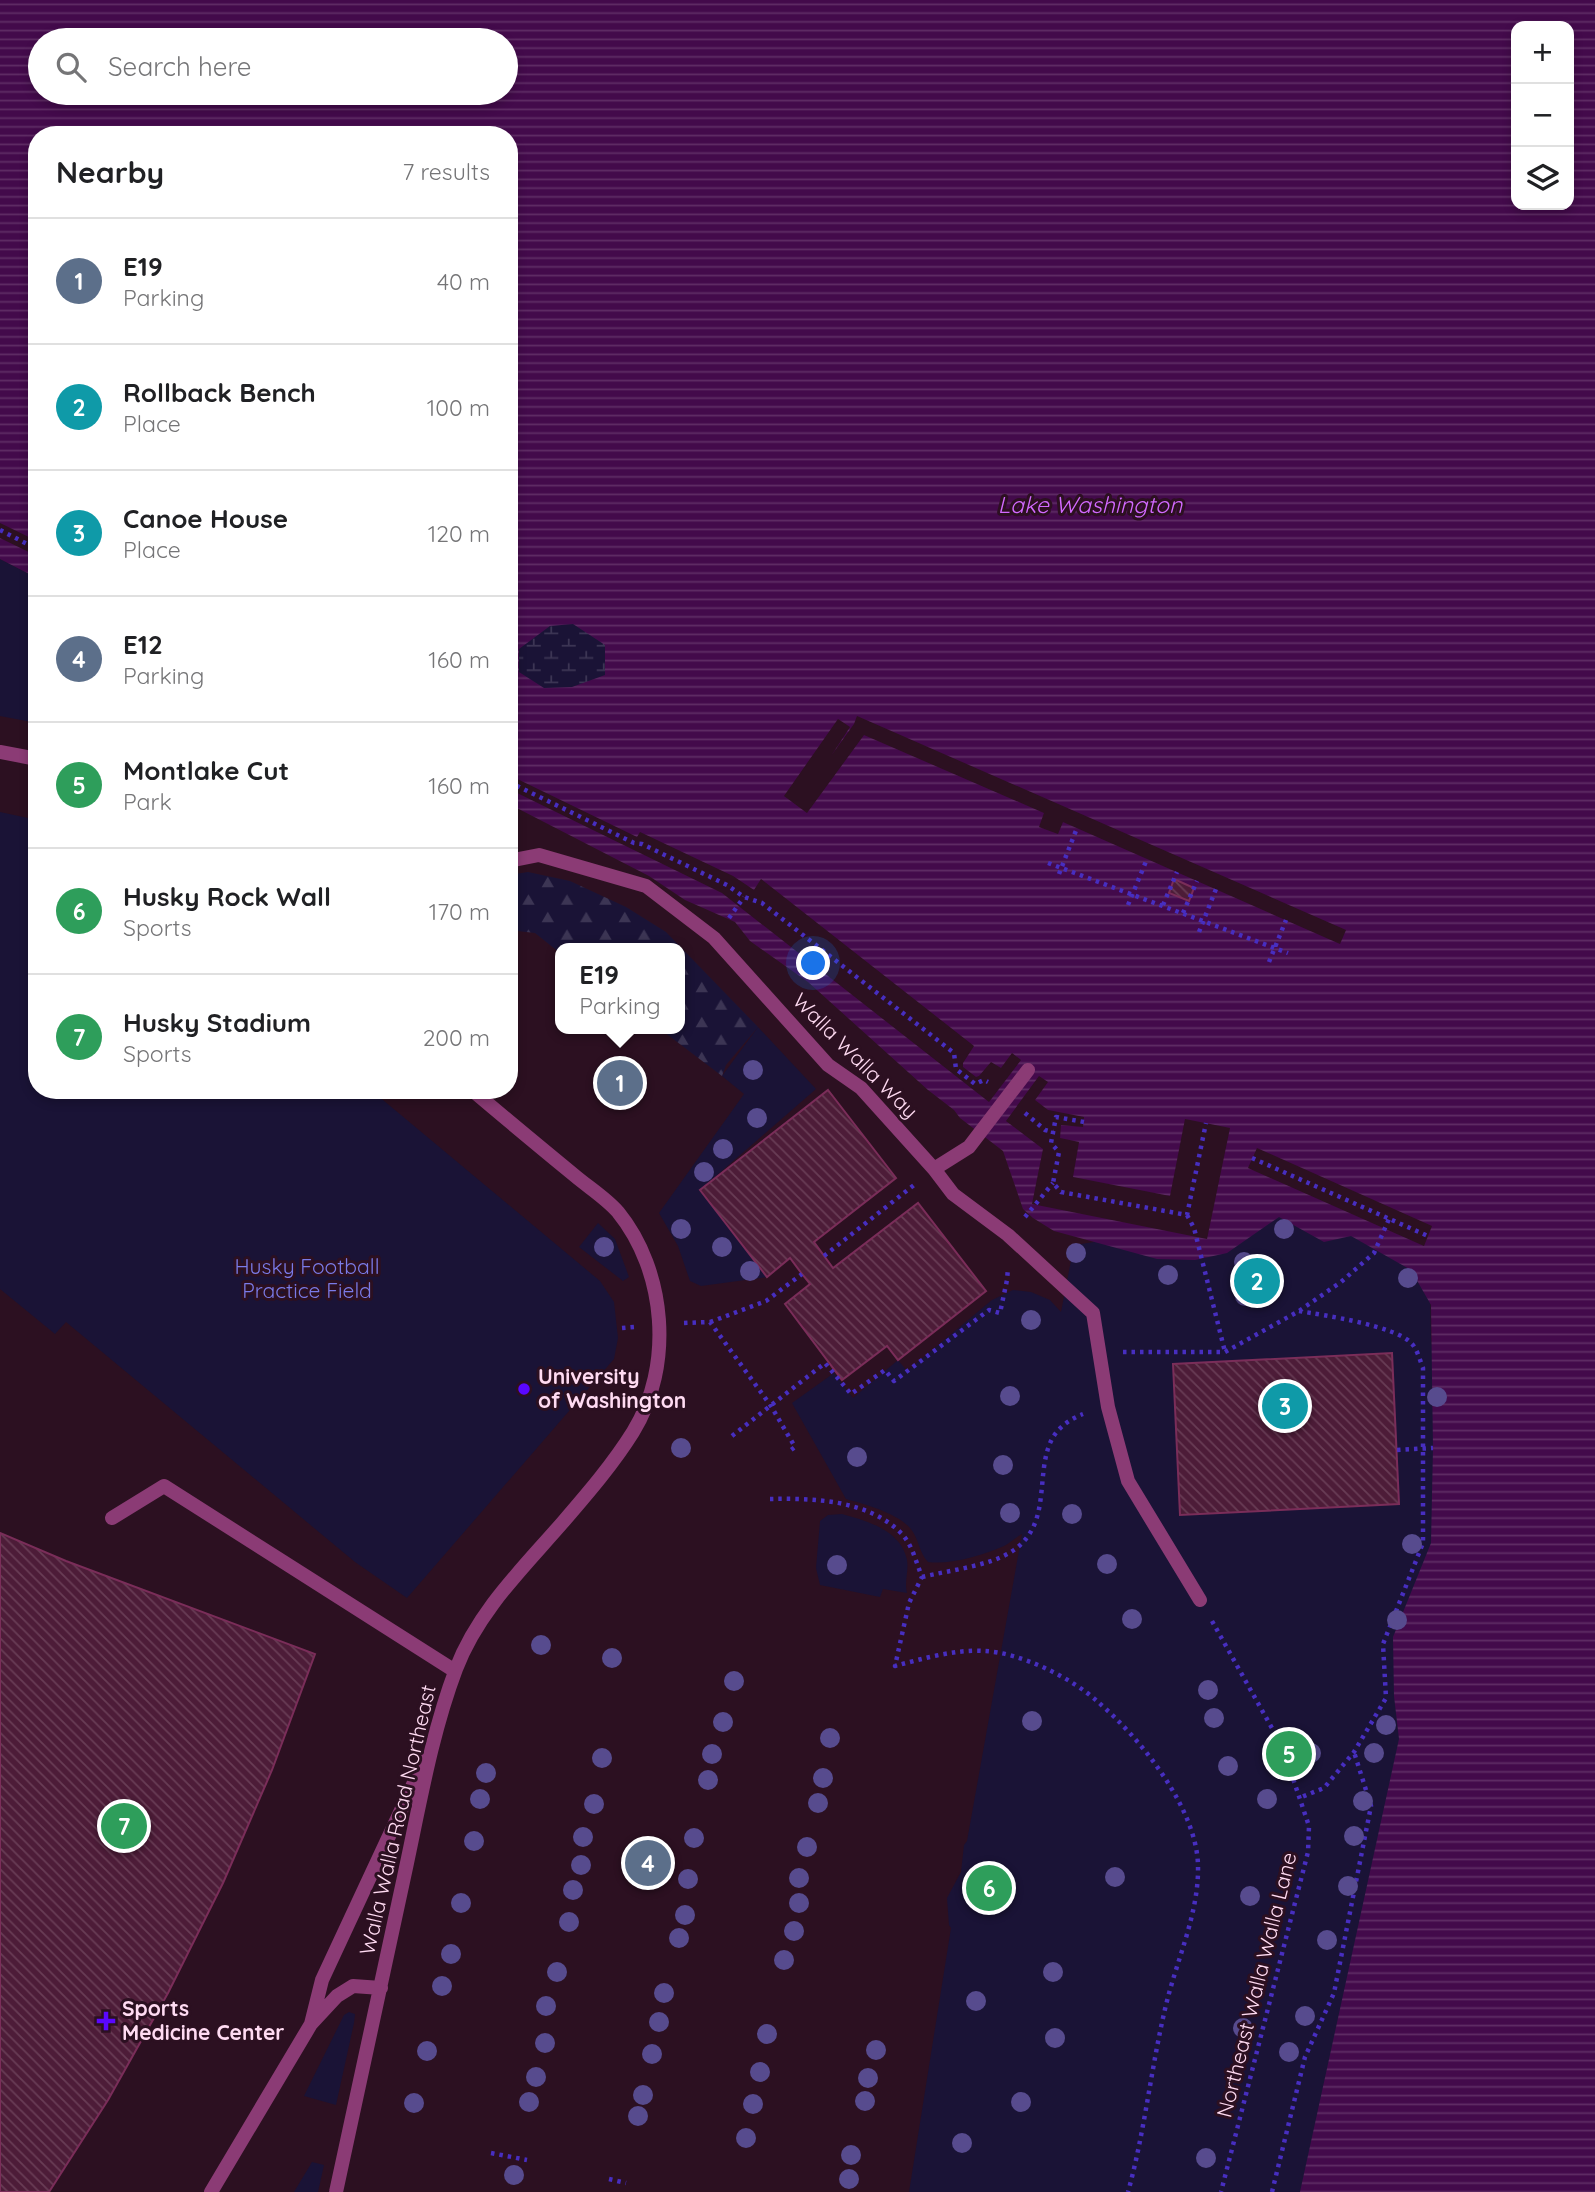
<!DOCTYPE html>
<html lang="en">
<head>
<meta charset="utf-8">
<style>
  :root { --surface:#fff; --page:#f6f6f6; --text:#202124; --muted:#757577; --line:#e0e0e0; --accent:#5a07ff }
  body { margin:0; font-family:Quicksand,sans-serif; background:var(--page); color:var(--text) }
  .controls { position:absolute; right:21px; top:21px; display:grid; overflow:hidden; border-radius:14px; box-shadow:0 4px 10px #0003 }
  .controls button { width:63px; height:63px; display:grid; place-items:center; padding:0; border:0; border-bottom:2px solid var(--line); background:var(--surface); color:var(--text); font:35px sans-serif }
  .you { position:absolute; left:814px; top:964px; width:24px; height:24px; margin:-18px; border:5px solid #fff; border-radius:50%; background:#1a73e8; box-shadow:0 0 0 10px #1a73e833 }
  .badge { display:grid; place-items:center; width:46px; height:46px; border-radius:50%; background:var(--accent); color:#fff; font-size:23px; font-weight:700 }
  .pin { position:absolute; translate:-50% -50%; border:4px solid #fff; box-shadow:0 2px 7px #0006 }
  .popup { position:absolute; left:555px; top:943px; width:130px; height:91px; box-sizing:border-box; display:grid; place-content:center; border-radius:14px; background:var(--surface); filter:drop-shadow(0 2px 5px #0005); font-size:23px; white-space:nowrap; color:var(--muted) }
  .popup b { font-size:26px; color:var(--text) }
  .popup::after { content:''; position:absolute; left:50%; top:100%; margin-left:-14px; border:14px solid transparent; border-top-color:var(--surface) }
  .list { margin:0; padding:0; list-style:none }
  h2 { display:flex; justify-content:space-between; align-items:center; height:91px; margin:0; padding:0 28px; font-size:30px }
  h2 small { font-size:23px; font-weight:400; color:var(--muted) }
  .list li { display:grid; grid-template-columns:46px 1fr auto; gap:21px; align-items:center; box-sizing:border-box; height:126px; padding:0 28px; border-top:2px solid var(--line) }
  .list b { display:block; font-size:26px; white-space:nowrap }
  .list p { margin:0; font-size:23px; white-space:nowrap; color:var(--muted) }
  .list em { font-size:23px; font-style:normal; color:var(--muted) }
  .icon { flex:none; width:38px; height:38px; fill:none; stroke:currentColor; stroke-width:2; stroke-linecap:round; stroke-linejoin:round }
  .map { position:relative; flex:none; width:1595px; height:2192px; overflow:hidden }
  .search { position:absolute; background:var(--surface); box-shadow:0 4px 10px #0003; left:28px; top:28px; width:490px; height:77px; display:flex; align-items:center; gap:18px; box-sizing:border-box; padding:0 24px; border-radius:38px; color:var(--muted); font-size:26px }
  .panel { position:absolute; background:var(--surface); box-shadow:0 4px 10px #0003; left:28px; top:126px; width:490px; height:973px; border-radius:28px }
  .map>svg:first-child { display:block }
  .green { fill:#1a1336 }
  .forest { fill:url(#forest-firs) }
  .wetland { fill:url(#wetland-marsh) }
  .water { fill:url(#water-rules); fill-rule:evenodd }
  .pier { fill:#2c1021 }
  .building { fill:url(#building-back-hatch); stroke:#7a2d59; stroke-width:2 }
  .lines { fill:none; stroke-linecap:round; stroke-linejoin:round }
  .path { stroke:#472ec0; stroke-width:4.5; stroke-dasharray:3.5 5; stroke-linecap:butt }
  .service { stroke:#8b3b75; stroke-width:14 }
  .tree { fill:#574b8e }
  .poi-dot { fill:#5a07ff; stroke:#2c1021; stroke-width:2.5 }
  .labels { text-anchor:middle; stroke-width:6; stroke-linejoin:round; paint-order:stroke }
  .street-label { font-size:21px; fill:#ffdbf2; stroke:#2c1021 }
  .park-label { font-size:21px; fill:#7a7be8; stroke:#2c1021 }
  .poi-label { font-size:21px; font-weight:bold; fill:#ffdbf2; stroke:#2c1021; text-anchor:start }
  .water-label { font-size:23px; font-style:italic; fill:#d269ff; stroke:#2c1021 }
</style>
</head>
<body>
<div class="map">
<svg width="1595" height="2192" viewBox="0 0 1595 2192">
  <defs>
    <pattern id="forest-firs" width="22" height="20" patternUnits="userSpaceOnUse" patternTransform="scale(1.75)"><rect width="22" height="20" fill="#1a1336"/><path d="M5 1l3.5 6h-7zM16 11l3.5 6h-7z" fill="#3c3554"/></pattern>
    <pattern id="wetland-marsh" width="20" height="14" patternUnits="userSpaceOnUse" patternTransform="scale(1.75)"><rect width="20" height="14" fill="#1a1336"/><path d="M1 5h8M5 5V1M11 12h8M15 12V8" fill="none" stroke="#3c3554"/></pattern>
    <pattern id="water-rules" width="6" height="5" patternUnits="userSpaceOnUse" patternTransform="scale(1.75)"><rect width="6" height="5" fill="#430a4b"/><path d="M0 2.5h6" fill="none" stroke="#5f2d65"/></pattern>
    <pattern id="building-back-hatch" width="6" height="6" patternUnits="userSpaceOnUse" patternTransform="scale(1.75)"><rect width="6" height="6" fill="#4d1c38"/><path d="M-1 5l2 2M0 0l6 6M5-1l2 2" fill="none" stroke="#683c55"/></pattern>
  </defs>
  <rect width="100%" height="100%" fill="#2c1021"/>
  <path class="green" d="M0 559 37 578V723L0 716Z
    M0 812 37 820V1090H371L600 1281 614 1302 618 1338 614 1359 407 1598 355 1562 66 1322 55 1334 0 1289Z
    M758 1027 816 1089 700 1190 767 1277 701 1286 690 1281 678 1246 659 1213 744 1094 722 1076Z
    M1389 1199 1430 1276 1431 1338 1439 1396 1595 2192H909L951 1928 949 1925 947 1898 961 1872 964 1845 967 1841 1022 1534C1016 1537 1010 1543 1004 1546 983 1555 951 1565 928 1562 919 1553 919 1538 910 1528 897 1513 864 1504 846 1499L792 1403 834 1373 853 1398 898 1360 907 1371 992 1300 1013 1290 1031 1292 1050 1300 1061 1312 1074 1245Z
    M598 1223 615 1239 629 1277 623 1281 579 1247Z
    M842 1514C867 1521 901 1530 907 1560 909 1571 904 1582 907 1593L883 1589 880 1597 820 1585 816 1568 820 1521 828 1515Z
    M349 2012 355 2014 354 2023 336 2105 304 2096 344 2015Z
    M312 2162 324 2165 318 2192H294Z"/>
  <path class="forest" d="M528 872 570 881 626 907 666 932 758 1027 726 1065 722 1076 660 1029H680V948H560V953L535 933 509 930V875Z"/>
  <path class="wetland" d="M539 615 626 636 601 692 540 690 509 673V653Z"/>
  <path class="water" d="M0 0H1595V2192H1300L1399 1739 1394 1696 1393 1637 1431 1543 1433 1448 1431 1305 1411 1270 1351 1236 1324 1242 1279 1217 1227 1253 1195 1260 1157 1259 1054 1231 1033 1218 1023 1209 1003 1151 960 1118 954 1110 928 1090 808 982 750 941 735 922 685 900 649 876 509 804V135H37V578L0 559ZM1516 26H1569V205H1516ZM40 40H506V93H40ZM573 624 605 645V675L572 687 544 688 519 672V649L550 626Z"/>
  <path class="pier" d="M0 523 37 541V556L0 538Z
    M857 716 1346 930 1340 944 1063 822 1058 834 1039 827 1044 813 864 735 807 813 784 796 838 719 850 727 831 756 854 724Z
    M509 775 637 837 640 832 733 876 754 890 761 879 974 1046 963 1063V1067L976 1077 979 1076 991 1062 1001 1068 1012 1053 1021 1060 989 1102 722 893 509 789Z
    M1039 1076 1048 1082 1035 1100 1048 1110 1084 1117 1083 1127 1061 1125 1060 1138 1079 1142 1073 1177 1170 1196 1185 1119 1230 1128 1207 1239 1032 1204 1043 1149 1006 1121Z
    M1257 1148 1432 1226 1424 1246 1248 1168Z"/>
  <path class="building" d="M1174 879 1194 888 1189 901 1169 893Z
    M828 1090 896 1178 814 1242 833 1268 918 1203 986 1291 898 1360 887 1346 842 1380 785 1304 810 1284 802 1274 790 1258 767 1277 700 1190Z
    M1392 1353 1399 1504 1180 1515 1173 1364Z
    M0 1533 66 1561 315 1654 272 1770 223 1883 168 1993 108 2100 49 2192H0Z"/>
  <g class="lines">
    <path class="path" d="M0 530 37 549
      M509 782 634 843 642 844 727 885 744 897 762 903 954 1053 956 1069 975 1084 984 1080 988 1082
      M1048 863 1288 953
      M1059 874 1077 828
      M1128 905 1147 859
      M1163 905 1177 872
      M1183 913 1197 881
      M729 918 744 897
      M1199 932 1216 889
      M1269 962 1286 920
      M1025 1113 1045 1130 1053 1132
      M1084 1122 1056 1117 1051 1143 1059 1152 1053 1183 1061 1192 1187 1215 1206 1123
      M1252 1158 1428 1236
      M1187 1215 1194 1228 1225 1352
      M1025 1217 1053 1183
      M824 1256 914 1185
      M1299 1311C1323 1315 1396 1326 1411 1343 1417 1348 1420 1361 1423 1368V1543L1383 1644 1386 1698 1354 1752 1324 1788 1299 1798
      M710 1322 766 1301 802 1274
      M684 1323 710 1322 771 1406 795 1447 791 1450
      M622 1328 634 1327
      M1123 1352H1225L1299 1311 1341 1282 1374 1253 1389 1219
      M732 1436 825 1363 851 1394 885 1370 894 1381 989 1310 1000 1313 1007 1280 1008 1268
      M1397 1450 1433 1448
      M770 1499C814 1498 868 1500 901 1533 912 1544 916 1562 922 1577L909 1603 895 1666C921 1659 956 1649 983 1651 1020 1652 1072 1678 1098 1702 1140 1738 1197 1808 1198 1866 1199 1913 1177 1959 1166 2005 1151 2067 1145 2131 1128 2192
      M922 1577C950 1570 991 1566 1014 1550 1052 1523 1035 1475 1051 1441 1057 1428 1070 1419 1083 1414
      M1212 1621 1282 1746 1309 1826 1308 1852 1221 2192
      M491 2153 527 2160
      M609 2179 626 2183
      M1272 2192 1305 2057 1334 1993 1371 1806 1354 1752"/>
    <path class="service" d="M0 752 37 759
      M509 861 539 855 646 886 714 938 828 1065 861 1088 934 1169 953 1194 1008 1235 1093 1313 1108 1407 1128 1481 1200 1600
      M934 1169 969 1147 1028 1070
      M112 1518 164 1486 455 1671
      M311 2024 322 1980 424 1761
      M211 2192 311 2024 337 1996 353 1986 381 1988
      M336 2192C359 2087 382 1982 404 1877 419 1808 431 1735 456 1669 478 1611 524 1567 563 1522 588 1493 613 1464 633 1432 674 1366 666 1271 618 1212 606 1198 588 1187 574 1175 540 1147 506 1119 472 1090"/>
  </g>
  <g class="tree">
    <circle cx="753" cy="1070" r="10"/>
    <circle cx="757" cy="1118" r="10"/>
    <circle cx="723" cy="1149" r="10"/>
    <circle cx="704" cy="1172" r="10"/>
    <circle cx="681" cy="1229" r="10"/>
    <circle cx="1284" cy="1229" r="10"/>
    <circle cx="604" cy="1247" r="10"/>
    <circle cx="722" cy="1247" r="10"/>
    <circle cx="1076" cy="1253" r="10"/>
    <circle cx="1244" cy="1262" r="10"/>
    <circle cx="750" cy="1271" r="10"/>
    <circle cx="1168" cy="1275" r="10"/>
    <circle cx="1408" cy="1278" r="10"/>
    <circle cx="1245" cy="1296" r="10"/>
    <circle cx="1031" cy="1320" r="10"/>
    <circle cx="1010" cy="1396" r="10"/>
    <circle cx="1437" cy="1397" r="10"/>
    <circle cx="681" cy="1448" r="10"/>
    <circle cx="857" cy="1457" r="10"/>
    <circle cx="1003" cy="1465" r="10"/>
    <circle cx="1010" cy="1513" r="10"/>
    <circle cx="1072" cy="1514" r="10"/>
    <circle cx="1412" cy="1544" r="10"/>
    <circle cx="1107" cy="1564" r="10"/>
    <circle cx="837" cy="1565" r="10"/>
    <circle cx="1132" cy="1619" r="10"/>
    <circle cx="1397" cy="1620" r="10"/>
    <circle cx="541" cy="1645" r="10"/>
    <circle cx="612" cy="1658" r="10"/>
    <circle cx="734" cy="1681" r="10"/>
    <circle cx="1208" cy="1690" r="10"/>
    <circle cx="1214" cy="1718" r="10"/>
    <circle cx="1032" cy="1721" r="10"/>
    <circle cx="723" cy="1722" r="10"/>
    <circle cx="1386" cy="1725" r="10"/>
    <circle cx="830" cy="1738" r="10"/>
    <circle cx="1311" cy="1753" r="10"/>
    <circle cx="1374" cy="1753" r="10"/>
    <circle cx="712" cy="1754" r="10"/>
    <circle cx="602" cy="1758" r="10"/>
    <circle cx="1228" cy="1766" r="10"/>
    <circle cx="486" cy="1773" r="10"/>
    <circle cx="823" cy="1778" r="10"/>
    <circle cx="708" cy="1780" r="10"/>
    <circle cx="480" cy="1799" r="10"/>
    <circle cx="1267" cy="1799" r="10"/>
    <circle cx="1363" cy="1801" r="10"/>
    <circle cx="818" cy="1803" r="10"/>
    <circle cx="594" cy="1804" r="10"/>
    <circle cx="1354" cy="1836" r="10"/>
    <circle cx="583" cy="1837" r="10"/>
    <circle cx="694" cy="1838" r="10"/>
    <circle cx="474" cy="1841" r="10"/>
    <circle cx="807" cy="1847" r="10"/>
    <circle cx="581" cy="1865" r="10"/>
    <circle cx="1115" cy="1877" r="10"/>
    <circle cx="799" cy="1878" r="10"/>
    <circle cx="688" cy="1879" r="10"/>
    <circle cx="1348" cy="1886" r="10"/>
    <circle cx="573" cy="1890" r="10"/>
    <circle cx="1250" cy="1896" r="10"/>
    <circle cx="461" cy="1903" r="10"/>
    <circle cx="799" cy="1903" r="10"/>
    <circle cx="685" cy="1915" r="10"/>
    <circle cx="569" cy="1922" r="10"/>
    <circle cx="794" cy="1931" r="10"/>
    <circle cx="679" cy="1938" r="10"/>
    <circle cx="1327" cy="1940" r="10"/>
    <circle cx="451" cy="1954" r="10"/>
    <circle cx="784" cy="1960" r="10"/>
    <circle cx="557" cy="1972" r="10"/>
    <circle cx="1053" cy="1972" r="10"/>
    <circle cx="442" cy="1986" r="10"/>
    <circle cx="664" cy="1993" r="10"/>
    <circle cx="976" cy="2001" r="10"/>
    <circle cx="546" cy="2006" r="10"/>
    <circle cx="1305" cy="2016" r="10"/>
    <circle cx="659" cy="2022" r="10"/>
    <circle cx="1243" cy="2028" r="10"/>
    <circle cx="767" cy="2034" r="10"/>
    <circle cx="1055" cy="2038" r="10"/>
    <circle cx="545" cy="2043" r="10"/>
    <circle cx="876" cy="2050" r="10"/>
    <circle cx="427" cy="2051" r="10"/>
    <circle cx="1289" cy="2052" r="10"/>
    <circle cx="652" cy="2054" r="10"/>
    <circle cx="760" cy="2072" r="10"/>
    <circle cx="536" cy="2077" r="10"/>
    <circle cx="868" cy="2078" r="10"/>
    <circle cx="643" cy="2095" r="10"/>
    <circle cx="865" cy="2101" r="10"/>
    <circle cx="529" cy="2102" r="10"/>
    <circle cx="1021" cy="2102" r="10"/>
    <circle cx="414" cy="2103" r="10"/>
    <circle cx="753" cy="2104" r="10"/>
    <circle cx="638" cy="2116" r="10"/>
    <circle cx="746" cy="2138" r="10"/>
    <circle cx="962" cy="2143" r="10"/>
    <circle cx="851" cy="2155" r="10"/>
    <circle cx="1206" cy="2158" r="10"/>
    <circle cx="514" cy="2175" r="10"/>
    <circle cx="849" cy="2179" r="10"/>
  </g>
  <g class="poi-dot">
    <circle cx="524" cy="1389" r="7"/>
    <path d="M102.5 2010.5h7v7h7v7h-7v7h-7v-7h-7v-7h7z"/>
  </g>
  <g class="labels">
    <g class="street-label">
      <text transform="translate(855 1056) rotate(45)" y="7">Walla Walla Way</text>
      <text transform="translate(398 1820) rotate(-77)" y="7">Walla Walla Road Northeast</text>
      <text transform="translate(1257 1985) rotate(-76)" y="7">Northeast Walla Walla Lane</text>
    </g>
    <g class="park-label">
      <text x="307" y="1274">Husky Football<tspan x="307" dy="24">Practice Field</tspan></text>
    </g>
    <g class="poi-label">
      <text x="538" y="1384">University<tspan x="538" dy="24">of Washington</tspan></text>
      <text x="122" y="2016">Sports<tspan x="122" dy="24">Medicine Center</tspan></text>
    </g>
    <g class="water-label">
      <text x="1090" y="513">Lake Washington</text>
    </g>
  </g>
</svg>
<div class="controls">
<button>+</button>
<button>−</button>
<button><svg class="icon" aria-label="layers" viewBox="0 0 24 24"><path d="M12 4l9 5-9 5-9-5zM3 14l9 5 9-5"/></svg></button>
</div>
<div class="you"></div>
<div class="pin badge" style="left:620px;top:1083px;background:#5c6f8a">1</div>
<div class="popup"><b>E19</b>Parking</div>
<div class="pin badge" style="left:1257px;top:1281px;background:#0f9aa8">2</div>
<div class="pin badge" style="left:1285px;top:1406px;background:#0f9aa8">3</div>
<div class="pin badge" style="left:648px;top:1863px;background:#5c6f8a">4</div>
<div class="pin badge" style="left:1289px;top:1754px;background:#2e9e5b">5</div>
<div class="pin badge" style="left:989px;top:1888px;background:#2e9e5b">6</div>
<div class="pin badge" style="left:124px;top:1826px;background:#2e9e5b">7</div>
<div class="search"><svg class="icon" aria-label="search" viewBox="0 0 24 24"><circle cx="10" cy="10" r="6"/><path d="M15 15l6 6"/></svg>Search here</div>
<section class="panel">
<h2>Nearby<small>7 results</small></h2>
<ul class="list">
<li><span class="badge" style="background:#5c6f8a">1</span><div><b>E19</b><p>Parking</p></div><em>40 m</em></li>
<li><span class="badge" style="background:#0f9aa8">2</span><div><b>Rollback Bench</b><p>Place</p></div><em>100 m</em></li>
<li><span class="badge" style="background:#0f9aa8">3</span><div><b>Canoe House</b><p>Place</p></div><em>120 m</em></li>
<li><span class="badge" style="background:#5c6f8a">4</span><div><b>E12</b><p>Parking</p></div><em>160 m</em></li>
<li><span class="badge" style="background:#2e9e5b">5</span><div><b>Montlake Cut</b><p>Park</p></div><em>160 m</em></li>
<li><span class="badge" style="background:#2e9e5b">6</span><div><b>Husky Rock Wall</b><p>Sports</p></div><em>170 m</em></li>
<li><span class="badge" style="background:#2e9e5b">7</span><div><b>Husky Stadium</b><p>Sports</p></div><em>200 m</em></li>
</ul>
</section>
</div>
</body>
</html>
